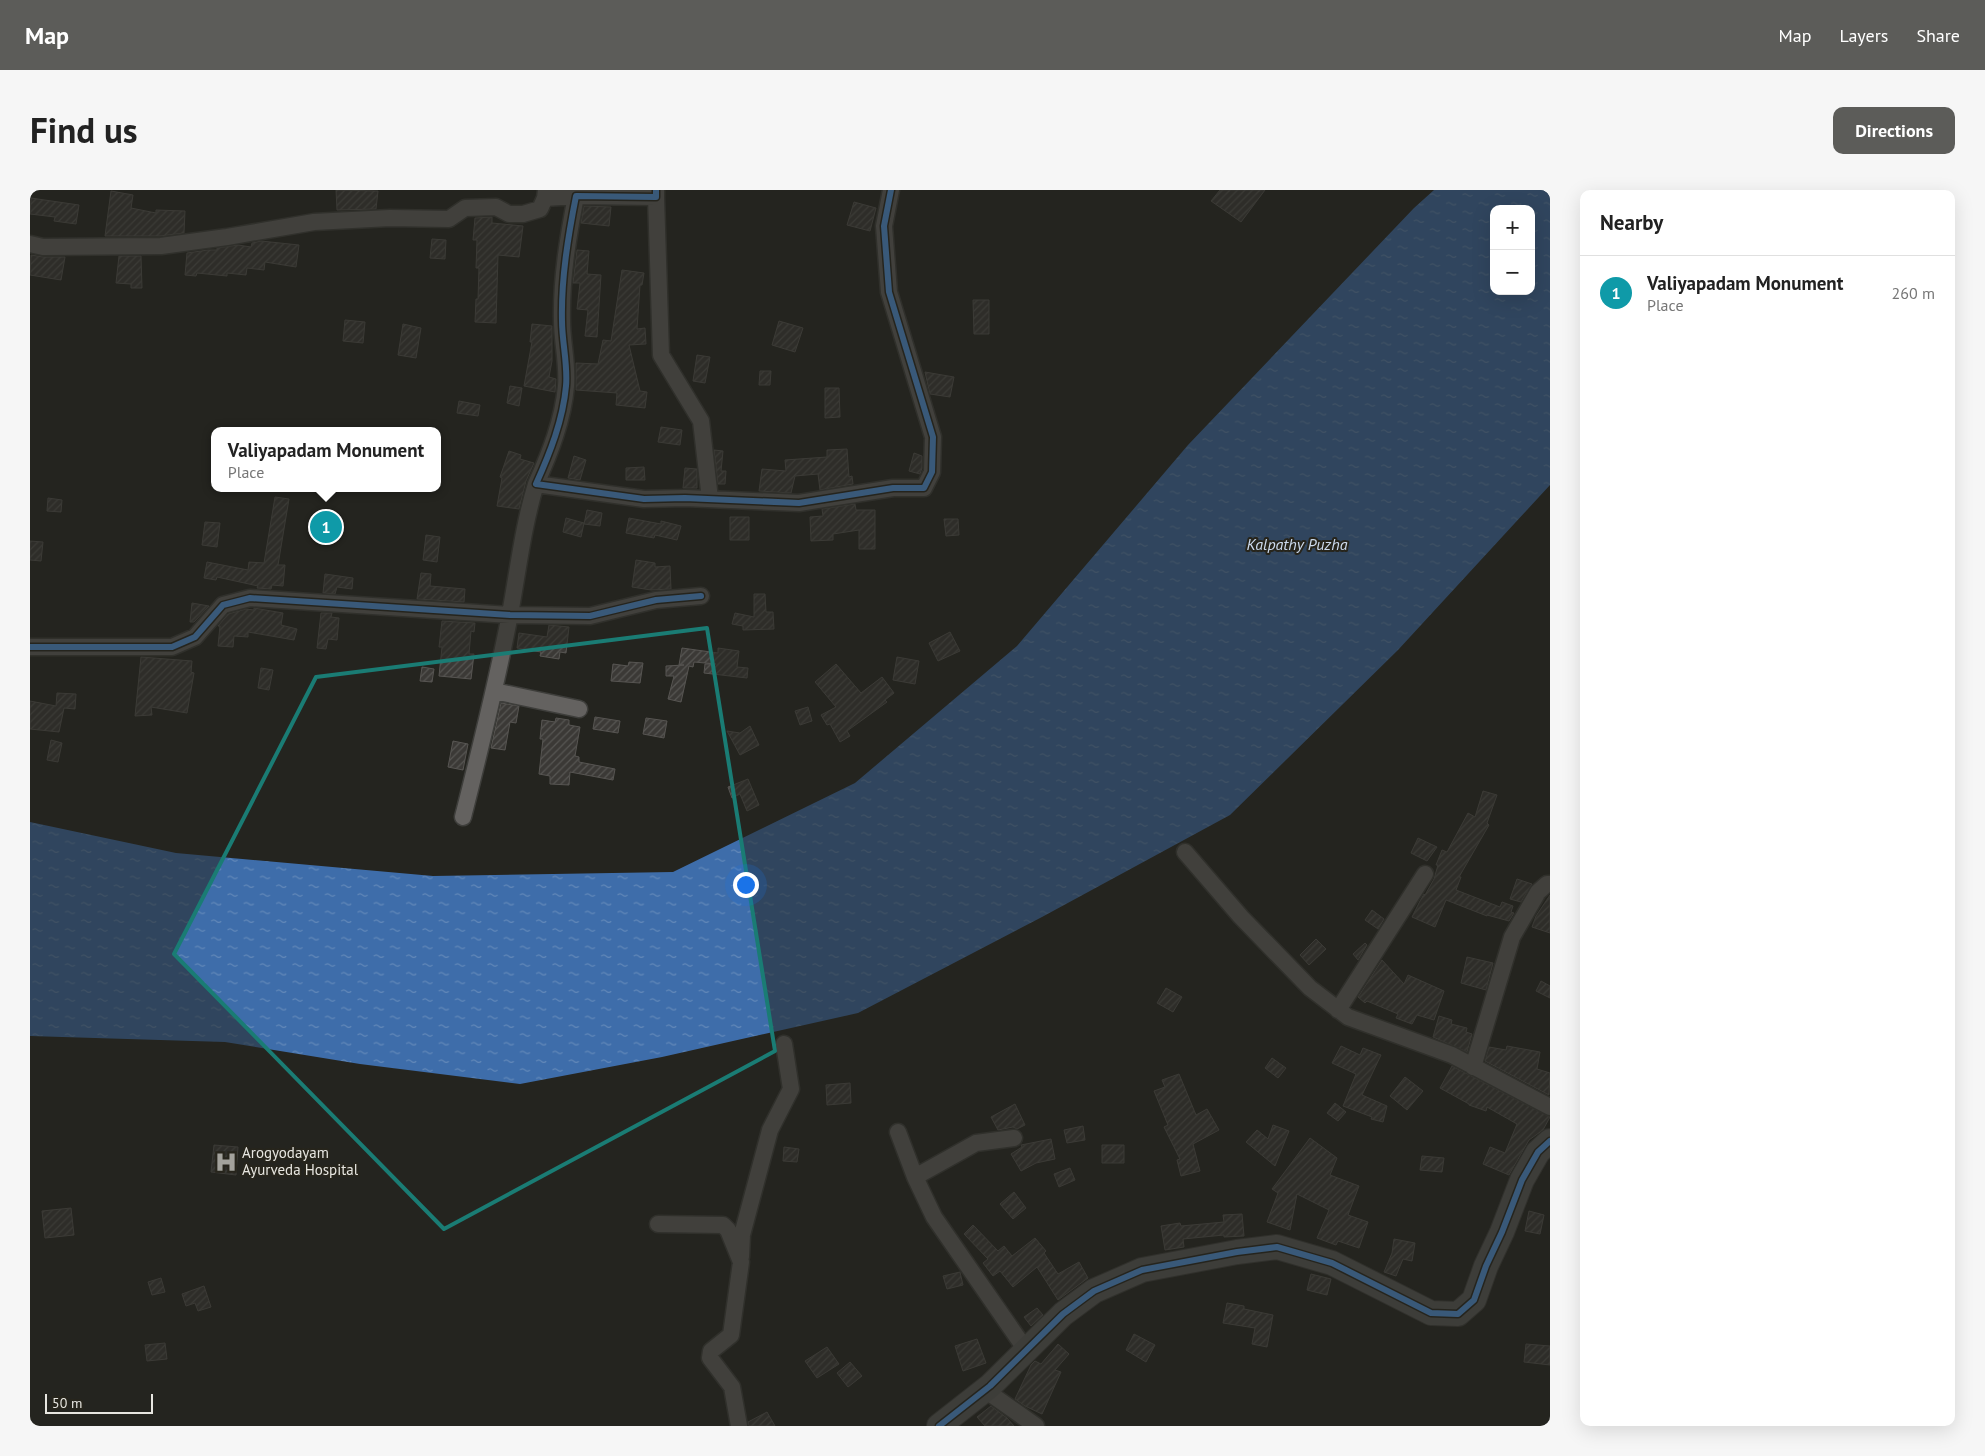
<!DOCTYPE html>
<html lang="en">
<head>
<meta charset="utf-8">
<style>
  :root { --surface:#fff; --page:#f6f6f6; --text:#222; --muted:#767676; --line:#e0e0e0; --accent:#5c5c59 }
  body { margin:0; font-family:"PT Sans",sans-serif; background:var(--page); color:var(--text) }
  .controls { position:absolute; right:15px; top:15px; display:grid; overflow:hidden; border-radius:10px; box-shadow:0 5px 20px #0002 }
  .controls button { width:45px; height:45px; display:grid; place-items:center; padding:0; border:0; border-bottom:1px solid var(--line); background:var(--surface); color:var(--text); font:25px sans-serif }
  .scale { position:absolute; left:15px; bottom:12px; width:108px; box-sizing:border-box; padding-left:5px; border:2px solid #e7e6e0; border-top:0; font-size:14px; line-height:18px; white-space:nowrap; color:#e7e6e0; -webkit-text-stroke:4px #27251c; paint-order:stroke }
  .you { position:absolute; left:715px; top:694px; width:18px; height:18px; margin:-12px; border:4px solid #fff; border-radius:50%; background:#1a73e8; box-shadow:0 0 0 8px #1a73e833 }
  .badge { display:grid; place-items:center; width:32px; height:32px; border-radius:50%; background:var(--accent); color:#fff; font-size:16px; font-weight:700 }
  .pin { position:absolute; translate:-50% -50%; border:2px solid #fff; box-shadow:0 1px 5px #0006 }
  .popup { position:absolute; left:181px; top:237px; width:230px; height:65px; box-sizing:border-box; display:grid; place-content:center; border-radius:10px; background:var(--surface); filter:drop-shadow(0 1px 4px #0005); font-size:16px; white-space:nowrap; color:var(--muted) }
  .popup b { font-size:19px; color:var(--text) }
  .popup::after { content:''; position:absolute; left:50%; top:100%; margin-left:-10px; border:10px solid transparent; border-top-color:var(--surface) }
  .list { margin:0; padding:0; list-style:none }
  h2 { display:flex; justify-content:space-between; align-items:center; height:65px; margin:0; padding:0 20px; font-size:21px }
  h2 small { font-size:16px; font-weight:400; color:var(--muted) }
  .list li { display:grid; grid-template-columns:32px 1fr auto; gap:15px; align-items:center; box-sizing:border-box; height:75px; padding:0 20px; border-top:1px solid var(--line) }
  .list b { display:block; font-size:19px; white-space:nowrap }
  .list p { margin:0; font-size:16px; white-space:nowrap; color:var(--muted) }
  .list em { font-size:16px; font-style:normal; color:var(--muted) }
  .map { position:relative; flex:none; width:1520px; height:1236px; overflow:hidden; border-radius:10px }
  header { display:flex; align-items:center; gap:30px; box-sizing:border-box; height:70px; padding:0 25px; background:var(--accent); color:#fff }
  header strong { font-size:24px }
  nav { display:flex; gap:28px; margin-inline-start:auto; font-size:18px }
  .intro { display:flex; align-items:center; justify-content:space-between; box-sizing:border-box; height:120px; padding:0 30px }
  h1 { margin:0; font-size:35px }
  .button { padding:12px 22px; border-radius:10px; background:var(--accent); color:#fff; font-size:18px; font-weight:700 }
  main { display:flex; gap:30px; padding:0 30px }
  aside { flex:1; background:var(--surface); border-radius:10px; box-shadow:0 5px 20px #0002 }
  .map>svg:first-child { display:block }
  .water { fill:url(#water-ripples); fill-rule:evenodd }
  .building { fill:url(#building-hatch); stroke:#575552 }
  .lines { fill:none; stroke-linecap:round; stroke-linejoin:round }
  .street-casing { stroke:#3e3e3b; stroke-width:19 }
  .secondary-casing { stroke:#3e3e3b; stroke-width:26 }
  .street { stroke:#646260; stroke-width:16 }
  .secondary { stroke:#5c5b59; stroke-width:24 }
  .cycleway-casing { stroke:#27251c; stroke-width:9 }
  .cycleway { stroke:#5399e6; stroke-width:6 }
  .marked { fill:none; stroke:#1a7c74; stroke-width:4; stroke-linejoin:round }
  .labels { text-anchor:middle; stroke-width:4; stroke-linejoin:round; paint-order:stroke }
  .poi-label { font-size:15px; fill:#e7e6e0; stroke:#27251c; text-anchor:start }
  .water-label { font-size:16px; font-style:italic; fill:#ccdaed; stroke:#27251c }
</style>
</head>
<body>
<header>
<strong>Map</strong>
<nav><a>Map</a><a>Layers</a><a>Share</a></nav>
</header>
<div class="intro"><h1>Find us</h1><a class="button">Directions</a></div>
<main>
<div class="map">
<svg width="1520" height="1236" viewBox="0 0 1520 1236">
  <defs>
    <pattern id="water-ripples" width="26" height="14" patternUnits="userSpaceOnUse" patternTransform="scale(1.25)"><rect width="26" height="14" fill="#3e6daa"/><path d="M2 4q2-2 4 0t4 0M15 11q2-2 4 0t4 0" fill="none" stroke="#6389b9"/></pattern>
    <pattern id="building-hatch" width="6" height="6" patternUnits="userSpaceOnUse" patternTransform="scale(1.25)"><rect width="6" height="6" fill="#3b3936"/><path d="M-1 1l2-2M0 6l6-6M5 7l2-2" fill="none" stroke="#575653"/></pattern>
  </defs>
  <rect width="100%" height="100%" fill="#24241f"/>
  <path class="water" d="M1404 0H1520V295L1368 460 1200 625 1012 727 828 823 632 867 490 894 330 874 195 852 0 846V632L146 663 403 686 643 682 825 593 987 456 1158 255 1384 18ZM1464 19H1501V101H1464Z"/>
  <path class="building" d="M306 0 348 1 346 19 307 20Z
    M1190 0H1235L1211 32 1181 11Z
    M81 1 103 5 101 18 126 23V20L155 21 154 43 130 46H75Z
    M1 8 49 15 46 34 24 31 25 27 0 24Z
    M824 12 846 18 840 41 817 35Z
    M554 16 581 17 579 36 551 33Z
    M462 27V33L493 36 489 67 468 65 466 133 445 132 446 109H448L449 78H446L447 50H443L445 28Z
    M402 49 416 50 415 69 400 68Z
    M231 51 269 55 266 77 235 72 234 80 217 78 216 85 197 83V86L167 83 166 86 155 85 157 63 178 60H187V58L208 55 221 57 222 53Z
    M547 60 559 61 557 84 571 85 567 147 555 146 558 120 547 119 550 93H543Z
    M1 65 13 67H35L31 90 0 85Z
    M89 66H111L112 98H101V94L86 93Z
    M592 80 614 83 612 95H610L607 139 615 138 616 154 599 155 610 201 617 202 615 218 586 215 587 203 546 200V173L568 174 573 150 581 151Z
    M943 110H959V144H944Z
    M315 130 335 132 333 153 313 151Z
    M749 131 773 138 765 162 742 155Z
    M373 134 391 138 386 168 368 165Z
    M502 134 522 136V171L519 187 526 189 525 202 494 196 502 152H500Z
    M667 165 680 167 675 193 663 191Z
    M730 181H741L740 195H729Z
    M895 182 924 187 920 207 900 204Z
    M480 196 492 198 489 216 477 213Z
    M795 198H809L810 227 795 228Z
    M429 211 450 215 448 226 427 223Z
    M631 237 652 240 650 255 628 252Z
    M817 259 819 287 822 286 823 294 790 300 788 284 765 286 761 303 729 301 732 279 756 281 755 270 797 267V260Z
    M684 260 693 261 691 281H696L695 294H688Z
    M479 261 491 265 490 269 504 273 496 291 489 319 467 316 472 288 470 287Z
    M884 263 892 266V278L890 284 879 281Z
    M544 266 556 270 550 290 538 288Z
    M614 277 615 290H596V278Z
    M655 278 667 279V298H653Z
    M245 307 259 309 248 375H255L253 396 242 395 241 399 227 398 228 396 187 387 186 390 174 388 177 372 218 380 219 372 234 373Z
    M18 308 32 310 31 322 17 321Z
    M825 314 826 320H845V359H829V340L803 344V350L781 351 780 327 793 326 792 319Z
    M557 320 572 323 570 336 554 334Z
    M700 327H719V350H700Z
    M536 328 554 333 551 347 533 342Z
    M599 328 631 334V331L651 336 647 350 625 345 624 348 596 343Z
    M914 329H928L929 345 916 346Z
    M175 332 190 333 187 357 172 355Z
    M396 345 410 347 407 372 393 370Z
    M0 351 13 352 11 371 0 370Z
    M606 370 625 373V377L640 376 641 399 621 400 602 397Z
    M391 383 401 384 400 396 435 399 434 412 387 409Z
    M295 384 323 388 322 399 307 397 305 404 293 403Z
    M724 404H735L736 422H743L744 439 713 440V436L702 434 705 423 724 427Z
    M162 413 179 416 164 432H160Z
    M224 418 253 423 251 435 267 439 264 450 218 442V447L204 446 203 457 188 456 190 436H188L198 424 216 419 224 420Z
    M291 423H302L301 427 309 428 307 450 298 449 296 459 287 458Z
    M412 431 445 433 444 442 441 441 439 464H444L441 489 409 486 412 457H409Z
    M519 435 539 437 536 463 530 462 529 469 510 466 511 462 487 458 489 443 517 447Z
    M920 442 930 461 908 471 899 453Z
    M652 458 688 463V458L709 461 707 477 718 478 717 488 674 483 675 474H686L664 472 663 477 659 476 651 512 638 509 644 486H636V476L654 475H649Z
    M111 467 162 471 161 482 164 483 157 523 121 517 122 525 105 526Z
    M867 467 889 471 885 494 863 490Z
    M599 472 613 473 610 493 581 491 583 474 598 476Z
    M806 474 831 503 852 487 864 503 855 510 857 512 817 541 820 546 810 552 800 534 797 535 791 525 806 517 785 492Z
    M392 477 404 479 402 492 390 491Z
    M231 478 243 480 239 500 228 498Z
    M27 503 46 504 45 519 34 518 29 542 0 539V511L26 516Z
    M471 513 489 516 486 533 480 532 475 560 461 558Z
    M778 517 782 531 770 535 765 521Z
    M565 527 590 531 588 543 563 539Z
    M526 528 539 530V535L550 537 545 566 549 567V572L585 579 583 590 540 582 539 595 520 594V586L509 584 513 549H510L512 530 525 532Z
    M616 528 637 531 634 548 613 544Z
    M720 536 729 555 710 565 697 541 710 543Z
    M21 550 32 553 28 572 17 570Z
    M423 551 438 554 433 580 418 577Z
    M718 589 729 615 717 621 710 604 702 608 698 597Z
    M1453 601 1467 605 1457 633 1459 635 1429 687H1431L1426 700 1470 717 1472 712 1483 716 1481 722 1484 723 1479 731 1457 725V726L1416 710 1405 737 1382 727 1390 711 1394 704 1395 705 1404 689 1408 675H1406L1412 660 1417 662 1438 623 1445 627Z
    M1388 648 1407 657 1397 671 1381 663Z
    M1487 689 1502 694 1491 712 1480 709Z
    M1520 705V743L1502 737 1506 726Z
    M1342 720 1354 729 1348 739 1335 730Z
    M1286 749 1296 759 1279 775 1270 765Z
    M1335 753 1337 755 1328 770 1323 764Z
    M1437 767 1463 773 1456 800 1431 793Z
    M1352 770 1374 794 1378 785 1414 801 1404 830 1387 825 1382 834 1366 828 1368 824 1337 811 1335 813 1328 807Z
    M1511 791 1520 796V808L1506 801Z
    M1136 798 1152 807 1143 822 1127 813Z
    M1409 826 1422 830 1421 834 1437 838 1436 842 1442 844 1437 862 1403 847Z
    M1311 856 1330 865 1333 858 1351 865 1332 905 1357 916 1353 932 1341 929 1342 927 1313 916 1326 884 1302 873Z
    M1477 856 1510 862 1507 879 1520 883 1519 905 1455 871 1459 857 1476 860Z
    M1242 868 1256 878 1248 888 1235 878Z
    M1422 876 1520 927 1513 940 1499 950 1479 985 1453 974 1460 957 1475 963 1487 934 1457 917 1456 921 1439 915V914L1410 898Z
    M1149 884 1166 925 1177 919 1189 940 1163 954 1170 981 1151 986 1147 970 1150 969 1134 937 1138 935 1124 901 1135 897 1132 890Z
    M1375 887 1393 901 1377 920 1360 906Z
    M820 893 821 913 797 915 796 895Z
    M1305 913 1316 922 1308 931 1297 923Z
    M985 914 995 935 987 939 983 937 968 940 961 927Z
    M1243 935 1259 941 1245 976 1216 952 1227 940 1238 949Z
    M1053 936 1055 950 1037 953 1034 940Z
    M1280 948 1307 968 1300 985 1329 996 1318 1025 1338 1032 1329 1058 1308 1051 1306 1055 1287 1048 1299 1020 1267 1004 1260 1040 1237 1032 1248 1003 1242 999Z
    M1021 949 1025 969 1006 973 991 981 981 964 992 957 991 955Z
    M184 955 208 957 206 985 181 982Z
    M1072 955H1094V973H1072Z
    M754 957 769 959 767 972 753 971Z
    M1392 966 1414 968 1412 982 1390 980Z
    M1040 978 1045 990 1029 997 1024 984Z
    M984 1002 996 1018 983 1029 970 1014Z
    M41 1018 44 1045 15 1048 12 1021Z
    M1499 1021 1514 1025 1510 1044 1495 1041Z
    M1212 1024 1214 1046 1194 1047V1045L1153 1049 1154 1057 1135 1060 1131 1036 1150 1033 1151 1036 1194 1032 1193 1025Z
    M943 1035 968 1061 974 1056 982 1066 1005 1048 1016 1061 1014 1063 1028 1084 1049 1072 1058 1088 1028 1110 1007 1077 983 1097 970 1081 963 1086 953 1073 958 1069 934 1044Z
    M1364 1049 1385 1053 1382 1071 1373 1069 1366 1086 1354 1082 1362 1063Z
    M930 1082 933 1095 917 1099 913 1086Z
    M1281 1084 1301 1089 1297 1105 1277 1100Z
    M131 1088 135 1102 122 1105 118 1092Z
    M174 1096 181 1117 168 1121 165 1113 156 1116 152 1104Z
    M1197 1113 1214 1116V1119L1243 1125 1237 1157 1222 1154 1225 1138 1193 1133Z
    M1007 1118 1013 1125 1001 1136 994 1127Z
    M1104 1144 1125 1155 1116 1172 1096 1160Z
    M947 1149 956 1173 933 1181 925 1156Z
    M135 1153 137 1169 117 1171 115 1155Z
    M1028 1154 1039 1164 1025 1180 1031 1182 1012 1224 995 1216 985 1209 1001 1175 1005 1171 1011 1174Z
    M1496 1154 1520 1156V1175L1494 1172Z
    M797 1157 809 1174 787 1188 775 1171Z
    M820 1172 832 1186 818 1197 807 1183Z
    M961 1216 977 1228 984 1236H955L947 1227Z
    M737 1222 745 1236H719L718 1232Z"/>
  <g class="lines">
    <g class="street-casing">
      <path id="street" d="M516 0 515 8 546 6
        M626 0V7L546 6C538 47 531 89 532 131 532 152 538 175 536 196 533 230 520 263 506 294L614 309 655 308 769 313 863 298H894L902 282 903 247 859 102 854 36 861 0
        M626 7 631 165 671 231 680 309
        M0 54 13 57 131 56 197 47 284 32 360 28 419 29 435 18 466 17 479 24H493L510 19 515 8
        M0 457H142L165 447 193 415 220 408 480 425 560 426 626 410 671 406
        M464 501 549 519
        M433 627C450 560 467 492 480 424 488 381 493 336 506 294
        M1155 662 1211 727 1280 798 1318 827 1422 865 1520 917
        M1308 820 1395 684
        M1443 877 1482 747 1508 702 1517 694H1520
        M868 942 885 987 904 1027 996 1160
        M885 987 946 953 984 948
        M628 1034 693 1035 698 1040 711 1072 701 1145 681 1161 680 1168 702 1197 709 1236
        M711 1067 712 1045 740 940 761 899 754 854
        M955 1200 1006 1236"/>
    </g>
    <g class="secondary-casing">
      <path id="secondary" d="M909 1236 960 1196 1033 1124 1064 1101 1112 1080 1207 1062 1247 1057 1302 1073 1401 1123 1428 1124 1444 1110 1456 1076 1472 1042 1492 990 1508 962 1520 951"/>
    </g>
    <use href="#street" class="street"/>
    <use href="#secondary" class="secondary"/>
    <g class="cycleway-casing">
      <path id="cycleway" d="M626 0V7L546 6C538 47 531 89 532 131 532 152 538 175 536 196 533 230 520 263 506 294L614 309 655 308 769 313 863 298H894L902 282 903 247 859 102 854 36 861 0
        M0 457H142L165 447 193 415 220 408 480 425 560 426 626 410 671 406
        M909 1236 960 1196 1033 1124 1064 1101 1112 1080 1207 1062 1247 1057 1302 1073 1401 1123 1428 1124 1444 1110 1456 1076 1472 1042 1492 990 1508 962 1520 951"/>
    </g>
    <use href="#cycleway" class="cycleway"/>
  </g>
  <path d="M0 0H1520V1236H0ZM677 438 745 861 414 1039 144 764 286 487Z" fill="#24241f" fill-opacity=".55" fill-rule="evenodd"/>
  <path class="marked" d="M677 438 745 861 414 1039 144 764 286 487Z"/>
  <defs>
    <g id="hospital-bare" transform="scale(1.725)"><path d="M-5-5h3v3.5h4V-5h3V5h-3V1.5h-4V5h-3Z" fill="#a3a29c" stroke="#27251c" stroke-width="2.5" paint-order="stroke"/></g>
  </defs>
  <g fill-rule="evenodd">
    <use href="#hospital-bare" x="196" y="972"/>
  </g>
  <g class="labels">
    <g class="poi-label">
      <text x="212" y="968">Arogyodayam<tspan x="212" dy="17">Ayurveda Hospital</tspan></text>
    </g>
    <g class="water-label">
      <text x="1267" y="360">Kalpathy Puzha</text>
    </g>
  </g>
</svg>
<div class="controls">
<button>+</button>
<button>−</button>
</div>
<div class="scale">50 m</div>
<div class="you"></div>
<div class="pin badge" style="left:296px;top:337px;background:#0f9aa8">1</div>
<div class="popup"><b>Valiyapadam Monument</b>Place</div>
</div>
<aside>
<h2>Nearby<small></small></h2>
<ul class="list">
<li><span class="badge" style="background:#0f9aa8">1</span><div><b>Valiyapadam Monument</b><p>Place</p></div><em>260 m</em></li>
</ul>
</aside>
</main>
</body>
</html>
